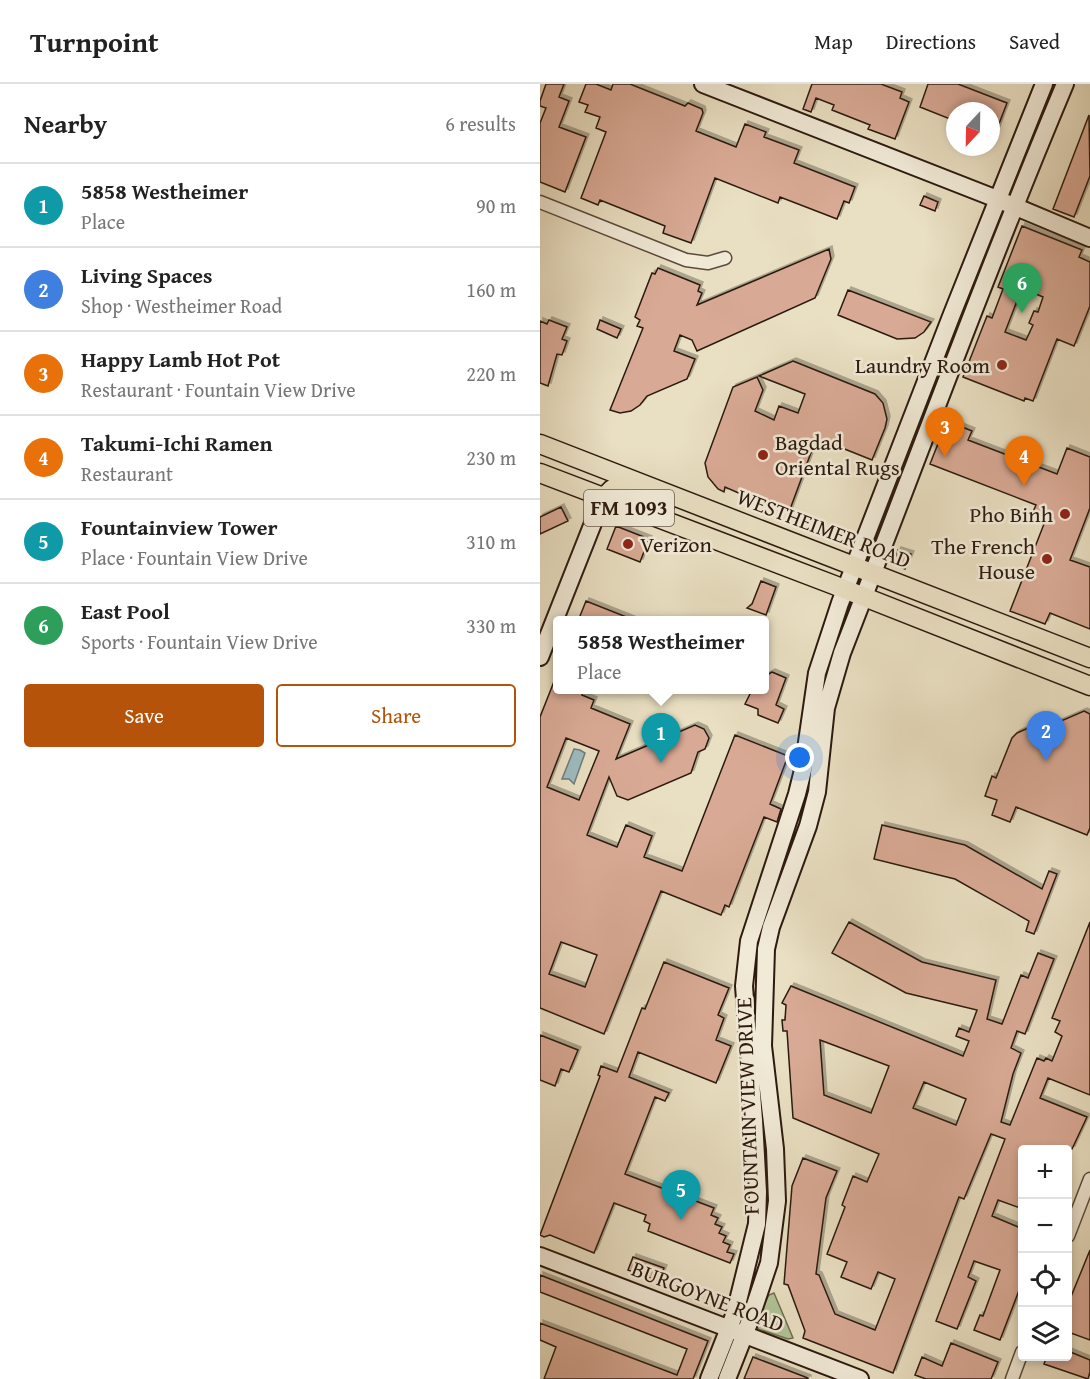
<!DOCTYPE html>
<html lang="en">
<head>
<meta charset="utf-8">
<style>
  :root { --surface:#fff; --page:#f2f2f2; --text:#222; --muted:#767676; --line:#e0e0e0; --accent:#b45309 }
  body { margin:0; font-family:"Gentium Book Plus",serif; background:var(--page); color:var(--text) }
  .controls { position:absolute; right:18px; bottom:18px; display:grid; overflow:hidden; border-radius:6px; box-shadow:0 3px 9px #0003 }
  .controls button { width:54px; height:54px; display:grid; place-items:center; padding:0; border:0; border-bottom:2px solid var(--line); background:var(--surface); color:var(--text); font:30px sans-serif }
  .compass { position:absolute; left:406px; top:18px; width:54px; height:54px; border-radius:50%; background:var(--surface); box-shadow:0 3px 9px #0003; rotate:202deg }
  .you { position:absolute; left:260px; top:674px; width:21px; height:21px; margin:-15px; border:4px solid #fff; border-radius:50%; background:#1a73e8; box-shadow:0 0 0 9px #1a73e833 }
  .badge { display:grid; place-items:center; width:39px; height:39px; border-radius:50%; background:var(--accent); color:#fff; font-size:20px; font-weight:700 }
  .pin { position:absolute; translate:-50% -50px; filter:drop-shadow(0 2px 3px #0008) }
  .pin::after { content:''; position:absolute; top:32px; width:21px; height:18px; background:inherit; clip-path:polygon(0 0,100% 0,50% 100%) }
  .popup { position:absolute; left:13px; top:532px; width:216px; height:78px; box-sizing:border-box; display:grid; place-content:center; border-radius:6px; background:var(--surface); filter:drop-shadow(0 2px 4px #0005); font-size:20px; white-space:nowrap; color:var(--muted) }
  .popup b { font-size:22px; color:var(--text) }
  .popup::after { content:''; position:absolute; left:50%; top:100%; margin-left:-12px; border:12px solid transparent; border-top-color:var(--surface) }
  .list { margin:0; padding:0; list-style:none }
  h2 { display:flex; justify-content:space-between; align-items:center; height:78px; margin:0; padding:0 24px; font-size:26px }
  h2 small { font-size:20px; font-weight:400; color:var(--muted) }
  .list li { display:grid; grid-template-columns:39px 1fr auto; gap:18px; align-items:center; box-sizing:border-box; height:84px; padding:0 24px; border-top:2px solid var(--line) }
  .list b { display:block; font-size:22px; white-space:nowrap }
  .list p { margin:0; font-size:20px; white-space:nowrap; color:var(--muted) }
  .list em { font-size:20px; font-style:normal; color:var(--muted) }
  .actions { display:flex; gap:12px; padding:18px 24px }
  .actions a { flex:1; padding:14px 0; border:2px solid var(--accent); border-radius:6px; text-align:center; font-size:21px; color:var(--accent) }
  .actions .main { background:var(--accent); color:#fff }
  .icon { flex:none; width:33px; height:33px; fill:none; stroke:currentColor; stroke-width:2; stroke-linecap:round; stroke-linejoin:round }
  .map { position:relative; flex:none; width:550px; height:1295px; overflow:hidden }
  header { display:flex; align-items:center; gap:36px; box-sizing:border-box; height:84px; padding:0 30px; background:var(--surface); border-bottom:2px solid var(--line) }
  header strong { font-size:28px }
  nav { display:flex; gap:33px; margin-inline-start:auto; font-size:21px }
  main { display:flex }
  aside { flex:1; background:var(--surface) }
  .map>svg:first-child { display:block }
  .green { fill:#b1c397; stroke:#6e6e53; stroke-width:1.5 }
  .water { fill:#9dbabe; stroke:#707a78; stroke-width:1.5 }
  .building { fill:#d8a994; stroke:#2c1a0f; stroke-width:1.5; fill-rule:evenodd; filter:url(#shadow) }
  .lines { fill:none; stroke-linecap:round; stroke-linejoin:round }
  .street-casing { stroke:#5b4b3c; stroke-width:15 }
  .secondary-casing { stroke:#2c1a0f; stroke-width:20 }
  .primary-casing { stroke:#2c1a0f; stroke-width:21 }
  .street { stroke:#f1ead7; stroke-width:12 }
  .secondary { stroke:#f1ead7; stroke-width:16 }
  .primary { stroke:#e9dfc2; stroke-width:18 }
  .poi-dot { fill:#8f2418; stroke:#f1ead7; stroke-width:2 }
  .labels { text-anchor:middle; stroke-width:5; stroke-linejoin:round; paint-order:stroke }
  .shield { fill:#f1ead7; stroke:#67584b; stroke-width:1.5 }
  .shield-label { font-size:21px; font-weight:bold; fill:#2c1a0f }
  .poi-label { font-size:22px; fill:#2c1a0f; stroke:#f1ead7; text-anchor:end }
  .street-label { font-size:22px; fill:#2c1a0f; stroke:#f1ead7 }
</style>
</head>
<body>
<header>
<strong>Turnpoint</strong>
<nav><a>Map</a><a>Directions</a><a>Saved</a></nav>
</header>
<main>
<aside>
<h2>Nearby<small>6 results</small></h2>
<ul class="list">
<li><span class="badge" style="background:#0f9aa8">1</span><div><b>5858 Westheimer</b><p>Place</p></div><em>90 m</em></li>
<li><span class="badge" style="background:#3f7fe0">2</span><div><b>Living Spaces</b><p>Shop · Westheimer Road</p></div><em>160 m</em></li>
<li><span class="badge" style="background:#e8710a">3</span><div><b>Happy Lamb Hot Pot</b><p>Restaurant · Fountain View Drive</p></div><em>220 m</em></li>
<li><span class="badge" style="background:#e8710a">4</span><div><b>Takumi-Ichi Ramen</b><p>Restaurant</p></div><em>230 m</em></li>
<li><span class="badge" style="background:#0f9aa8">5</span><div><b>Fountainview Tower</b><p>Place · Fountain View Drive</p></div><em>310 m</em></li>
<li><span class="badge" style="background:#2e9e5b">6</span><div><b>East Pool</b><p>Sports · Fountain View Drive</p></div><em>330 m</em></li>
</ul>
<div class="actions"><a class="main">Save</a><a>Share</a></div>
</aside>
<div class="map">
<svg width="550" height="1295" viewBox="0 0 550 1295">
  <defs>
    <filter id="shadow"><feDropShadow dx="3" dy="-3" stdDeviation="0" flood-color="#0004"/></filter>
  </defs>
  <rect width="100%" height="100%" fill="#e9dfc2"/>
  <filter id="stains"><feTurbulence type="fractalNoise" baseFrequency=".00333" numOctaves="4"/><feColorMatrix values="0 0 0 0 .2 0 0 0 0 .09 0 0 0 0 .02 0 0 0 .5 -.17"/></filter>
  <radialGradient id="worn" r=".72"><stop offset=".6" stop-color="#630" stop-opacity="0"/><stop offset="1" stop-color="#630" stop-opacity=".3"/></radialGradient>
  <path class="green" d="M234 1209 253 1254 248 1255 218 1245 215 1237 229 1211Z"/>
  <path class="water" d="M34 665 40 666 45 669 34 700 29 695H22Z"/>
  <path class="building" d="M6 0H24L19 13 29 17 19 43 46 53 25 108 0 98V39L6 24 0 22V17Z
    M46 0H56L71 6 73 0H90L145 22 148 19 162 25 163 29 156 47 196 63 205 40 226 48 224 53 259 66 254 79 315 103 309 119 304 117 297 135 240 113 238 119 175 94 151 159 123 149 125 142 60 116 58 121 41 114 66 48 56 44 60 33 45 28 48 21 39 18Z
    M272 0H341L362 8 360 14 369 18 355 55 328 45 330 41 292 26 294 21 276 14 271 28 263 25Z
    M388 0H418L467 19 452 58 451 27H415V37L380 23Z
    M549 31 550 92 534 133 513 125Z
    M384 112 398 118 395 127 380 121Z
    M482 142 542 166 539 173 550 178V222L534 262 517 255 493 317 485 314 484 317 423 293 447 232 452 234 463 205 458 203ZM482 204 503 213 498 228 494 227 489 239 493 241 486 256 465 248Z
    M289 165 291 175 275 214 157 267 152 256 140 251 134 267 155 275 147 295 107 312 100 321 91 327 80 329 70 326 103 244 97 242 100 236 95 233 112 189 115 190 118 184 160 201 158 207 162 209 157 221Z
    M308 206 391 238 384 248 375 254 357 255 298 231Z
    M9 236 27 243 22 255 27 257 22 271 17 270 8 302 0 299V237L7 240Z
    M60 236 81 245 77 254 57 245Z
    M253 277 335 310 343 319 347 335 345 344 332 376 287 358 280 365 272 366 249 428 213 414 212 417 200 413 201 410 185 403 184 408 178 405 168 393 165 379 193 303 217 293 223 306 215 327 234 336 239 322 258 329 265 310 219 292Z
    M407 337 432 347 428 356 517 390 527 364 550 373V424L530 476 550 483V545L510 529 505 540 470 527 504 440 497 437 493 428 496 421 390 380Z
    M21 423 28 437 0 450V433Z
    M76 442 109 455 100 478 67 465Z
    M358 466 371 470 365 485 353 480Z
    M221 497 236 503 226 531 207 524 212 520Z
    M46 517 94 536V537H38Z
    M232 588 246 594 236 621 244 625 238 639 218 631V625L205 620 212 606H225V592Z
    M17 590 18 606H44L42 611 54 616 51 624 90 640 76 675 155 641 164 645 169 654 165 665 158 668 151 689 88 716 77 712 69 693 47 751 77 763 86 741 112 752 104 773 142 787 195 651 248 672 230 720 241 725 237 738 224 733 189 823 185 821 181 831 121 807 64 950 0 924V633ZM26 654 59 667 39 716 7 703ZM21 858 57 871 45 903 9 890Z
    M544 627 550 630V744L547 751 476 723 470 738 452 731 457 716 445 712 452 692 456 694 472 654 477 649 502 638 505 644Z
    M342 741 425 761 502 805 509 787 517 790 494 850 486 847 489 837 415 795 334 775Z
    M309 838 382 878 456 896 447 935 462 940 481 891 488 894 498 869 514 875 485 950 477 947 471 964 481 969 473 990 461 1038 470 1041 497 974 504 977 506 974 512 977 522 952 515 948 520 937 512 934 550 838V1011L508 994 500 1014 547 1033 532 1065H483V1125L458 1116 452 1132 483 1145V1196L460 1256 434 1246 440 1231 443 1232 460 1186 434 1177 428 1193 436 1197 417 1245 396 1237 465 1055 451 1050 424 1115 419 1113 353 1289 263 1254 265 1247 248 1201 244 1200 252 1102 263 1074 297 1087 286 1114 276 1190 279 1191 295 1230 335 1246 355 1195 338 1188 331 1205 301 1193 307 1178 287 1170 305 1123 302 1121 313 1092 327 1098 339 1070 253 1034 247 947H243L242 936H245L246 921 242 919 251 902 423 972 429 957 416 952 419 944 429 948 437 926 366 909 292 869ZM280 956 349 982 331 1029 284 1011ZM384 998 426 1015 416 1041 373 1024Z
    M124 878 189 904 178 931 184 934 176 956 191 962 176 999 98 968 89 993 129 1009 125 1017 115 1013 85 1090 174 1124 171 1131 178 1134 175 1140 182 1143 179 1149 186 1152 183 1158 190 1161 187 1168 194 1170 190 1179 108 1147 110 1140 104 1137 106 1131 74 1119 54 1169 10 1151 4 1153 0 1151 60 992 58 991 61 982 77 988 102 924 105 925Z
    M0 951 38 966 29 988 21 985 15 1002 0 996Z
    M550 1166V1256L528 1248V1220Z
    M93 1173 124 1184 119 1197 88 1186Z
    M0 1191 168 1257 153 1295H4L16 1263 0 1256V1239L137 1291 147 1265 0 1208Z
    M411 1259 458 1278 451 1295H386L375 1291 382 1273 402 1282Z
    M528 1267 550 1276V1288L548 1295 504 1280 507 1272H528Z
    M213 1273 268 1294V1295H204Z"/>
  <g class="lines">
    <g class="street-casing">
      <path id="street" d="M0 118 146 176 168 179 185 174
        M528 1152 550 1095
        M472 1295 482 1268"/>
    </g>
    <g class="secondary-casing">
      <path id="secondary" d="M163 0 457 115 550 154
        M0 573 63 414
        M0 1172 320 1295
        M169 1295 195 1229 217 1140 218 1108 214 1036 204 902 209 857 257 710 263 686 277 589 300 519 412 230 504 0
        M187 1295 209 1239 229 1179 237 1117 235 1065 223 962 226 865 231 843 268 742 277 708 286 624 302 569C376 379 446 188 525 0"/>
    </g>
    <g class="primary-casing">
      <path id="primary" d="M0 360 550 574
        M0 389 294 501 550 602
        M63 414 72 405 77 404 125 421"/>
    </g>
    <use href="#street" class="street"/>
    <use href="#secondary" class="secondary"/>
    <use href="#primary" class="primary"/>
  </g>
  <g class="poi-dot">
    <circle cx="462" cy="281" r="6"/>
    <circle cx="223" cy="371" r="6"/>
    <circle cx="525" cy="430" r="6"/>
    <circle cx="88" cy="460" r="6"/>
    <circle cx="507" cy="475" r="6"/>
  </g>
  <g class="labels">
    <rect class="shield" x="44" y="406" width="90" height="36" rx="4.5"/>
    <g class="shield-label">
      <text x="89" y="431">FM 1093</text>
    </g>
    <g class="poi-label">
      <text x="450" y="289">Laundry Room</text>
      <text x="235" y="366" text-anchor="start">Bagdad<tspan x="235" dy="25">Oriental Rugs</tspan></text>
      <text x="513" y="438">Pho Binh</text>
      <text x="100" y="468" text-anchor="start">Verizon</text>
      <text x="495" y="470">The French<tspan x="495" dy="25">House</tspan></text>
    </g>
    <g class="street-label">
      <text transform="translate(284 444) rotate(21)" y="8">WESTHEIMER ROAD</text>
      <text transform="translate(207 1022) rotate(-92)" y="8">FOUNTAIN VIEW DRIVE</text>
      <text transform="translate(168 1212) rotate(21)" y="8">BURGOYNE ROAD</text>
    </g>
  </g>
  <rect width="100%" height="100%" filter="url(#stains)"/>
  <rect width="100%" height="100%" fill="url(#worn)"/>
</svg>
<div class="controls">
<button>+</button>
<button>−</button>
<button><svg class="icon" aria-label="locate" viewBox="0 0 24 24"><circle cx="12" cy="12" r="6"/><path d="M12 2v4M12 18v4M2 12h4M18 12h4"/></svg></button>
<button><svg class="icon" aria-label="layers" viewBox="0 0 24 24"><path d="M12 4l9 5-9 5-9-5zM3 14l9 5 9-5"/></svg></button>
</div>
<svg class="compass" viewBox="-18 -18 36 36"><path d="M0-13l5 13h-10z" fill="#e53935"/><path d="M0 13l5-13h-10z" fill="#767676"/></svg>
<div class="you"></div>
<div class="pin badge" style="left:121px;top:679px;background:#0f9aa8">1</div>
<div class="popup"><b>5858 Westheimer</b>Place</div>
<div class="pin badge" style="left:506px;top:677px;background:#3f7fe0">2</div>
<div class="pin badge" style="left:405px;top:373px;background:#e8710a">3</div>
<div class="pin badge" style="left:484px;top:402px;background:#e8710a">4</div>
<div class="pin badge" style="left:141px;top:1136px;background:#0f9aa8">5</div>
<div class="pin badge" style="left:482px;top:229px;background:#2e9e5b">6</div>
</div>
</main>
</body>
</html>
